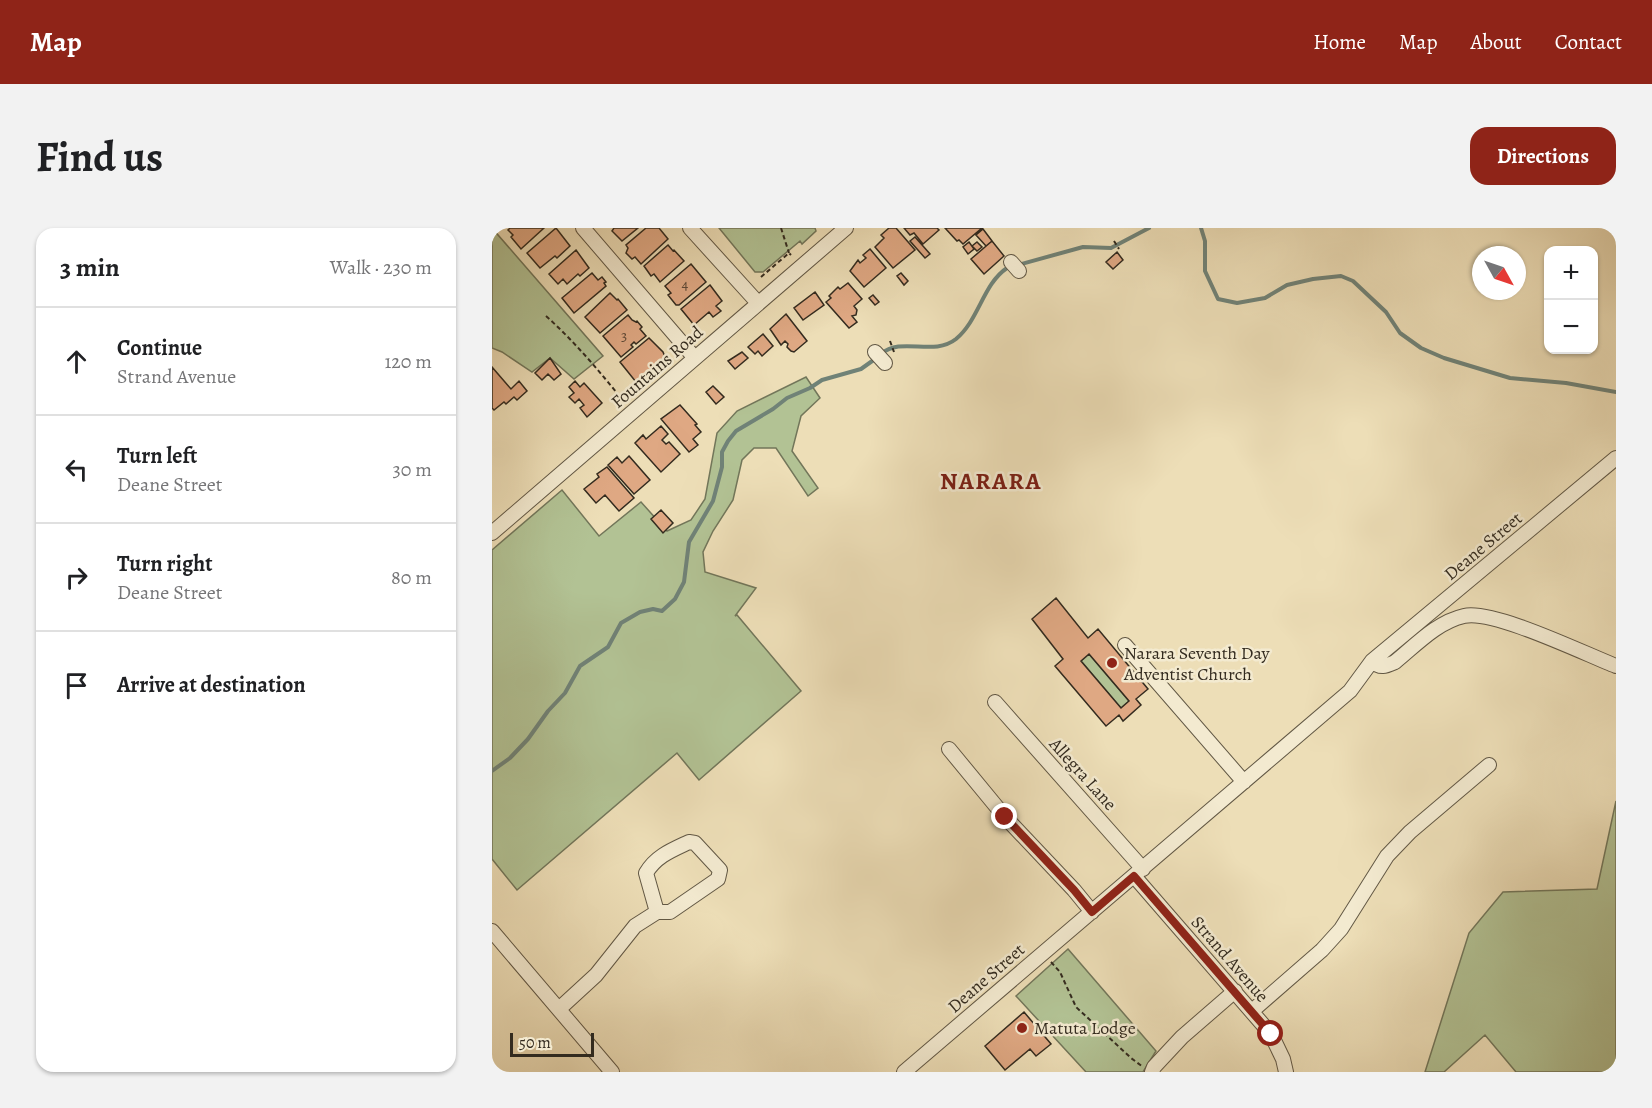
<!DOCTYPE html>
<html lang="en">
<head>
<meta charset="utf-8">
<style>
  :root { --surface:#fff; --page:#f2f2f2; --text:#202124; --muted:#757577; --line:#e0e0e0; --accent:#8f2418 }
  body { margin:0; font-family:Alegreya,serif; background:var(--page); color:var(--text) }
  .controls { position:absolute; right:18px; top:18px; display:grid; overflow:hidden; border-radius:12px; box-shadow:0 2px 4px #0004 }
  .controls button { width:54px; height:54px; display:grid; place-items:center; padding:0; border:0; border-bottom:2px solid var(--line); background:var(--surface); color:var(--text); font:30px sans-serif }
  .compass { position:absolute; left:980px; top:18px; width:54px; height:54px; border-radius:50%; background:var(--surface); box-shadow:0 2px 4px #0004; rotate:130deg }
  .scale { position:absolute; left:18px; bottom:15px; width:84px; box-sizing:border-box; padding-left:6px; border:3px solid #332b1f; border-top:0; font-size:16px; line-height:21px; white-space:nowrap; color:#332b1f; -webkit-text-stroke:4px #f3ead0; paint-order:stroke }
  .stop { position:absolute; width:18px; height:18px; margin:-14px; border:4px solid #8f2418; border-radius:50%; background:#fff }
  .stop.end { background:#8f2418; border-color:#fff; box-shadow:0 2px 6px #0008 }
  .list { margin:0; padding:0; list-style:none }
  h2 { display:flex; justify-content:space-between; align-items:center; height:78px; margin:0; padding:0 24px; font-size:26px }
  h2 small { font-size:20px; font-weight:400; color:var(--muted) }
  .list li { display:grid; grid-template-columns:39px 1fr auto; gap:18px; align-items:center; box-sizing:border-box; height:108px; padding:0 24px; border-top:2px solid var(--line) }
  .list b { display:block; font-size:22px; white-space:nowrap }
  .list p { margin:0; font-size:20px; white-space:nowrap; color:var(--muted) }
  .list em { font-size:20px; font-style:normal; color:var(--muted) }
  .icon { flex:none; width:33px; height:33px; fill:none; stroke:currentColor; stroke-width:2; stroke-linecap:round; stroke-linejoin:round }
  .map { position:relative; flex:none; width:1124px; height:844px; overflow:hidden; border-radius:18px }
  header { display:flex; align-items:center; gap:36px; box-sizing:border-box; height:84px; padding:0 30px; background:var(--accent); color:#fff }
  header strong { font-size:28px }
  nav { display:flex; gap:33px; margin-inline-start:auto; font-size:21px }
  .intro { display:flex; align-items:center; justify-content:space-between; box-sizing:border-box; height:144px; padding:0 36px }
  h1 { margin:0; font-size:42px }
  .button { padding:15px 27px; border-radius:18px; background:var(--accent); color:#fff; font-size:21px; font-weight:700 }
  main { display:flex; gap:36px; padding:0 36px }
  aside { flex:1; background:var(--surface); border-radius:18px; box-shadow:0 2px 4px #0004 }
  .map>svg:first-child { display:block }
  .green { fill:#b2c294; stroke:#72765a; stroke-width:1.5 }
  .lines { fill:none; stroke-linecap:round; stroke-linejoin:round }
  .stream { stroke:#708277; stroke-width:4 }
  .building { fill:#dfa883; stroke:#332b1f; stroke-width:1.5; fill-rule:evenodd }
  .minor-casing { stroke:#625845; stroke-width:16 }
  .path { stroke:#332b1f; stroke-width:2; stroke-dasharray:4.5 3; stroke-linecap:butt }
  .minor { stroke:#f3ead0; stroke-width:14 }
  .route { stroke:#8f2418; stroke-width:8 }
  .poi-dot { fill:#8f2418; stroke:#f3ead0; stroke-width:2 }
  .labels { text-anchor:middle; stroke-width:5; stroke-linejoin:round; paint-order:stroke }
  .number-label { font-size:15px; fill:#5e4a38 }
  .street-label { font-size:18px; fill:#332b1f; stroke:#f3ead0 }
  .poi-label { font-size:18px; fill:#332b1f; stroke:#f3ead0; text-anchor:start }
  .district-label { font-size:24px; font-weight:bold; letter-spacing:1.5px; fill:#7a1f14; stroke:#f3ead0 }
</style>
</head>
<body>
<header>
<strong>Map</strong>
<nav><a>Home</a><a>Map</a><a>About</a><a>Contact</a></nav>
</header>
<div class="intro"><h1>Find us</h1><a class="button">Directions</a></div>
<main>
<aside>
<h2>3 min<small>Walk · 230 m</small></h2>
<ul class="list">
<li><svg class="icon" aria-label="ahead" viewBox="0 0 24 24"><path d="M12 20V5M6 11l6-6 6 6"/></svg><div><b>Continue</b><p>Strand Avenue</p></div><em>120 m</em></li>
<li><svg class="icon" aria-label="left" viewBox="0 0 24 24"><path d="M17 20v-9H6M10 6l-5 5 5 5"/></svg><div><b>Turn left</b><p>Deane Street</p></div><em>30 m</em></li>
<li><svg class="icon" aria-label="right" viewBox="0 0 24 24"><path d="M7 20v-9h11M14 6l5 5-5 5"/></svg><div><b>Turn right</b><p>Deane Street</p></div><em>80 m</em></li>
<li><svg class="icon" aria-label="arrive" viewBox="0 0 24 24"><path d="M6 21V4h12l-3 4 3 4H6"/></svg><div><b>Arrive at destination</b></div></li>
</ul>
</aside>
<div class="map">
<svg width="1124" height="844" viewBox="0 0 1124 844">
  <rect width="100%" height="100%" fill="#eddeb7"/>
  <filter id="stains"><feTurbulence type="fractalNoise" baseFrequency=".00333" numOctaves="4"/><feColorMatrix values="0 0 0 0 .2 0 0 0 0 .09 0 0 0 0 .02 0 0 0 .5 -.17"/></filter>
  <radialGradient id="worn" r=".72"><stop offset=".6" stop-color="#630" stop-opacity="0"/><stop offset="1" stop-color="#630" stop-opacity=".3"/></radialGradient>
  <path class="green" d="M0 0 111 128 82 151 58 130 40 144 10 124 0 120Z
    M227 0H323L324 3 310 16 308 13 271 44H263Z
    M314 149 328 170 309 188 300 223 326 260 316 268 284 220H262L250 232 241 272 221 303 211 324 213 344 264 360 243 388 245 387 309 463 207 552 185 525 25 662 0 631V322L70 262 107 308 149 274 175 303 199 292 213 271 225 205 245 183Z
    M597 426 637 473 629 480 589 433Z
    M1124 573V844H1024L993 807 952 844H933L977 705 1011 664 1105 661Z
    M576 721 664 823 651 844H594L524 768Z"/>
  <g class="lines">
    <path class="stream" d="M709 0 713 13V43L726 71 745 75 773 70 795 57 821 51 849 48 861 53 894 84 908 105 929 120 952 130 1018 150 1074 155 1124 164
      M389 126C410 108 441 129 464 111 487 92 491 56 515 40L591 19 619 20 657 0
      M0 543 18 530 36 511 56 483 73 465 88 438 116 419 129 395 148 384 161 381 170 383 183 371 192 354 197 314 221 273 230 239V224L236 213 244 203 281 181 295 170 318 160 330 152 369 141 383 131"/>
  </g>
  <path class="building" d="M18 0H52L29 21 19 9 21 7 16 2Z
    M64 0 78 18 65 30 63 28 48 40 35 25Z
    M122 0H146L130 13 120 3Z
    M154 0H167L176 11 149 36 143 29 140 31 134 25 136 20 134 17Z
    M397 0H404L423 22 401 40 383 19 392 10 389 7Z
    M412 0H445L447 2 431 16 422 5 418 7Z
    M453 0H490L471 16 467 12 465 13Z
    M491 1 500 13 494 18 484 7Z
    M423 9 438 26 433 30 418 13Z
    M500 13 512 28 492 46 479 31Z
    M477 14 482 21 476 26 471 19Z
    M485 14 490 19 485 23 480 18Z
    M176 17 181 23 182 22 192 33 168 54 162 46 159 48 152 38Z
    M378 21 394 40 372 59 358 43 366 32 368 35 374 30 371 27Z
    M84 22 97 40 88 48 86 46 75 56 71 51 66 56 57 46Z
    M625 24 631 32 621 41 614 34Z
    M199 36 214 54 187 77H184L176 67 179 65 173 58Z
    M100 45 106 52 110 49 114 54 112 55 114 58 82 85 70 70Z
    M409 45 416 53 412 57 405 48Z
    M356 55 370 71 362 78 365 82 364 87 360 88 365 94 357 100 334 74 339 70 337 68 346 59 348 61Z
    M218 57 230 73 224 78 229 83 221 89 217 84 202 97 189 81Z
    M323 64 332 77 311 92 302 80Z
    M118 65 125 72 126 71 135 82 108 105 93 89Z
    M381 67 387 74 383 77 377 70Z
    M294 86 315 113 302 124 299 123 295 119 296 116 293 113 289 117 278 101Z
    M136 87 140 92 144 94 145 93 150 99 148 101 154 108 144 116 142 114 139 117 141 119 129 129 111 108Z
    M271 106 281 118 270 128 266 123 263 126 256 119Z
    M157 110 171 124 173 129 144 154 128 134Z
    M250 124 256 130 243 141 236 133Z
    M58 130 69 146 62 152 56 146 50 152 43 145Z
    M0 139 19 161 27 153 35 163 25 172 22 169 14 176 12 174 2 182 0 180Z
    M83 153 88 159 92 155 110 175 95 189 88 180 92 177 87 171 83 175 77 169 82 165 77 159Z
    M221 158 232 169 224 176 214 164Z
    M188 177 205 196 203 197 209 204 201 211 206 217 197 224 169 191Z
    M169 198 176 206 170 212 174 216 177 214 188 226 169 244 143 215 151 207 154 211Z
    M137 228 158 252 142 266 116 237 125 229 130 235Z
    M115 239 142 270 127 283 113 267 104 275 92 261 107 249 105 246Z
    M169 282 181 295 171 305 159 291Z
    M564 370 596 410 606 401 656 461 644 471 649 477 631 493 627 487 614 498 563 438 571 431 540 391ZM597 426 637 473 629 480 589 433Z
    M532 784 559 816 544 828 538 821 513 842 493 818Z"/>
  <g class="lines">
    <g class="minor-casing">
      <path id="minor" d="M91 0 202 129
        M198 0 266 75
        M519 34 527 43
        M383 124 393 135
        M0 305 354 0
        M633 417 752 554
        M880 433C888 441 894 438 903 434 924 417 945 394 972 388 1001 381 1093 426 1124 438
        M503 474 651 641
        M457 521 513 589 582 662 600 684
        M642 648 779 806 791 831 794 844
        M0 703 120 844
        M67 781 104 747 143 698 165 684H178L226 651 228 642 203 615 197 614C180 622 164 628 154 645L165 684
        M760 783 830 722 849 701 895 628 918 604 997 537
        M412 844 858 463 880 433 1124 230
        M660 844 662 839 690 809 743 763"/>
    </g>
    <path class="path" d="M289 0 297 25
      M622 13 627 21
      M269 49 297 25 299 27
      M54 88C83 114 109 145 133 175
      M398 113 402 124
      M559 734 568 744 584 779 639 830 651 839"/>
    <use href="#minor" class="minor"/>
  </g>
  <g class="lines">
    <path class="route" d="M513 589 582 662 600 684 642 648 779 806"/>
  </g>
  <g class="poi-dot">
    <circle cx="620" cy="435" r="6"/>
    <circle cx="530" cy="800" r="6"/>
  </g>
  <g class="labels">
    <g class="number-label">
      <text x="193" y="61">4</text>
      <text x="132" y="113">3</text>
    </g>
    <g class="street-label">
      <text transform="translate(165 139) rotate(-41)" y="6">Fountains Road</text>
      <text transform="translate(991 318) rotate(-40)" y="6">Deane Street</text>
      <text transform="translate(591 546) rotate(48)" y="6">Allegra Lane</text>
      <text transform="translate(738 731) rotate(49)" y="6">Strand Avenue</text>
      <text transform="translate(494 750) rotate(-41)" y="6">Deane Street</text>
    </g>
    <g class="poi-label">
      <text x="632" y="431">Narara Seventh Day<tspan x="632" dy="21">Adventist Church</tspan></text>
      <text x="542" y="806">Matuta Lodge</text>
    </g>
    <g class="district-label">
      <text x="499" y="261">NARARA</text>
    </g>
  </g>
  <rect width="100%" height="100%" filter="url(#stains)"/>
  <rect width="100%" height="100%" fill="url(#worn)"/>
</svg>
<div class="controls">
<button>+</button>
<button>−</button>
</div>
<svg class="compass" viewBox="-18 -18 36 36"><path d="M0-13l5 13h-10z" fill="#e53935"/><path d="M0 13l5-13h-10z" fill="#757577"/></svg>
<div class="scale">50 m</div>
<div class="stop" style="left:779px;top:806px"></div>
<div class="stop end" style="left:513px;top:589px"></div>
</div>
</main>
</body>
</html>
